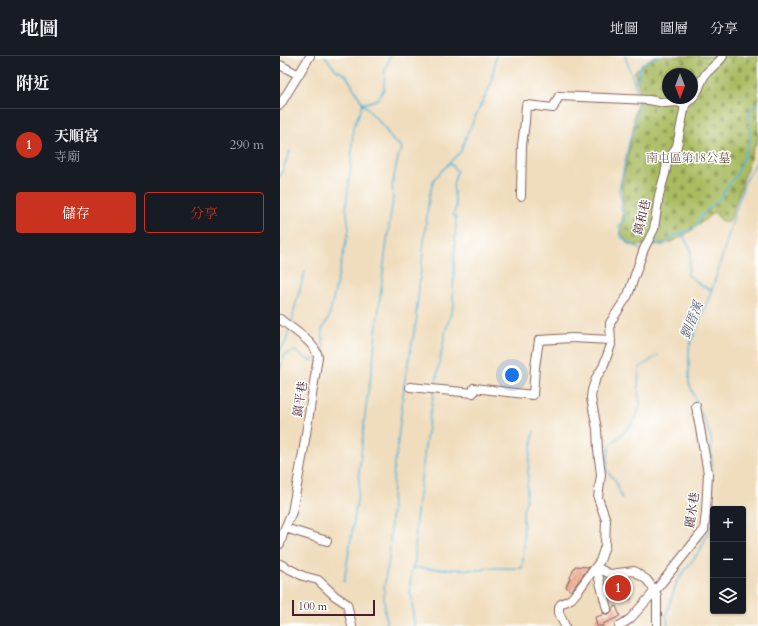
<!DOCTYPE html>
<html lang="zh-TW">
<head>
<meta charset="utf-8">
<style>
  :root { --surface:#171b24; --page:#20242c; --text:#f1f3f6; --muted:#9ea1a6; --line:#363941; --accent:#c8321e }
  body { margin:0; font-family:Cardo,"Noto Serif TC",serif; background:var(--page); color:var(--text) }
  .controls { position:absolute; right:12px; bottom:12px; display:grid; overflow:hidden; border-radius:4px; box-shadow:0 1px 3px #0004 }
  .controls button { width:36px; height:36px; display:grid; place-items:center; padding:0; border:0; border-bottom:1px solid var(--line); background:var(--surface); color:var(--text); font:20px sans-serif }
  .compass { position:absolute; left:382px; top:12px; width:36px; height:36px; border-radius:50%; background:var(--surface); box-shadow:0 1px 3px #0004; rotate:180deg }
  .scale { position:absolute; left:12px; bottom:10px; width:83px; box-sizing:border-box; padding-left:4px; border:2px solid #4a1f2b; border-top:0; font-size:11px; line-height:14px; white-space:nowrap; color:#4a1f2b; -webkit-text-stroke:3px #fff; paint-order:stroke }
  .you { position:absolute; left:232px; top:319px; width:14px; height:14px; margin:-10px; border:3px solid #fff; border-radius:50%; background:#1a73e8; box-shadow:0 0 0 6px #1a73e833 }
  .badge { display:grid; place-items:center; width:26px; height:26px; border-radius:50%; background:var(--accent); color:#fff; font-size:13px; font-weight:700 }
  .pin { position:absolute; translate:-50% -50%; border:2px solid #fff; box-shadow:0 1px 4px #0006 }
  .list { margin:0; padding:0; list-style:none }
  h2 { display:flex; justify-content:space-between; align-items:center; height:52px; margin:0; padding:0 16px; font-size:17px }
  h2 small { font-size:13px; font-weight:400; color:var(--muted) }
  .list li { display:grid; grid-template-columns:26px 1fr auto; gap:12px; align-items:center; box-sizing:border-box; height:72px; padding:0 16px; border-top:1px solid var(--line) }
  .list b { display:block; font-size:15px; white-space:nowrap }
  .list p { margin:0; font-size:13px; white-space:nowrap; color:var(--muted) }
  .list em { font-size:13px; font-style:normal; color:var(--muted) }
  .actions { display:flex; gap:8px; padding:12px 16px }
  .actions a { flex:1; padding:9px 0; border:1px solid var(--accent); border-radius:4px; text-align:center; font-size:14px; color:var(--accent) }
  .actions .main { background:var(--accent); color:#fff }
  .icon { flex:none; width:22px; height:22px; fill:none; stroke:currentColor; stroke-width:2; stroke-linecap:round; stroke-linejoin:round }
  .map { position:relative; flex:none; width:478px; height:570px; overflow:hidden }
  header { display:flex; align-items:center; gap:24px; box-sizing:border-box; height:56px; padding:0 20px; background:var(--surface); border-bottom:1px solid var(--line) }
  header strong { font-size:19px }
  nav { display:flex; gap:22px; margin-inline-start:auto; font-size:14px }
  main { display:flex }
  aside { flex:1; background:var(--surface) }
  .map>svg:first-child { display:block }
  .cemetery { fill:url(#cemetery-stones); stroke:#7a6e46; fill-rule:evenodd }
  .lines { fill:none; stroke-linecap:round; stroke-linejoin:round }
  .stream { stroke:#58b5d6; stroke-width:1.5 }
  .building { fill:url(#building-cross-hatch) }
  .minor-casing { stroke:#84625e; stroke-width:10 }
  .minor { stroke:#fff; stroke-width:8 }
  .labels { text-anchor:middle; stroke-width:3; stroke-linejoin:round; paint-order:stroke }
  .park-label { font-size:12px; fill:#6b563e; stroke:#fff }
  .street-label { font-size:12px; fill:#4a1f2b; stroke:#fff }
  .water-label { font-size:13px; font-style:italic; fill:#505b6f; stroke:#fff }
</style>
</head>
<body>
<header>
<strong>地圖</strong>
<nav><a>地圖</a><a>圖層</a><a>分享</a></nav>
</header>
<main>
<aside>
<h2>附近<small></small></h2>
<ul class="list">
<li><span class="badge">1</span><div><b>天順宮</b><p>寺廟</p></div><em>290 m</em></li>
</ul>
<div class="actions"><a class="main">儲存</a><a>分享</a></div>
</aside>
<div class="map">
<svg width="478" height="570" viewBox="0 0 478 570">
  <defs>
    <pattern id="cemetery-stones" width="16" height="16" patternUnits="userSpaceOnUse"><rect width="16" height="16" fill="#a9bc60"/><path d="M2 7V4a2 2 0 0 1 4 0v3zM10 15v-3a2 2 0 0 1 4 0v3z" fill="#8c984f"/></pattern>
    <pattern id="building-cross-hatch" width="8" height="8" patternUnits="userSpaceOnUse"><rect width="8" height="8" fill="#f3af97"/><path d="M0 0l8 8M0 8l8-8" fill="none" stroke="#d29682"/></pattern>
  </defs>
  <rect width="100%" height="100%" fill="#fff"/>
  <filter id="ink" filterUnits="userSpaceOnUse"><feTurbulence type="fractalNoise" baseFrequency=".025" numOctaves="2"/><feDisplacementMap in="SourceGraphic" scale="8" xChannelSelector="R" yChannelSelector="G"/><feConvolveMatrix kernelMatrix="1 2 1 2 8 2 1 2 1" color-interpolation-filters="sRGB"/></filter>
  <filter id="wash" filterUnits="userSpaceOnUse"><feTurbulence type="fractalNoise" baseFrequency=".012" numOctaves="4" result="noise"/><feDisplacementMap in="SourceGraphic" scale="16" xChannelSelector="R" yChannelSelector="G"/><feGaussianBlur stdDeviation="0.9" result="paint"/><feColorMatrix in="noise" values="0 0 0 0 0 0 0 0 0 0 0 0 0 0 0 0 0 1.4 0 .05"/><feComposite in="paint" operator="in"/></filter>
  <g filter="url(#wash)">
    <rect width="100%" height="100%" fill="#f0ddbd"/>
    <path class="cemetery" d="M374 0H478V85L474 91 450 165 443 166 434 156C421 167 406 181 390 186 377 190 362 190 349 189L341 177C342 163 346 146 341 132L354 69V61L360 36 354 16ZM388 18H412V42H388Z"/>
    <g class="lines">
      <path class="stream" d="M45 0 56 14 66 19 83 48 104 71 113 85 121 90 122 94 119 97 112 130 113 142 105 199 92 313 86 350 79 417V432L64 526
        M345 0 357 35 358 41
        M355 25 359 21V16L361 8 379 0
        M359 46 355 62V73L350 82 339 134 342 146 341 152 345 160 344 164 339 169 341 181 361 194
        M0 121 10 95
        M367 194 376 185 381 190 384 189 391 182 403 176
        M432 234 422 230 408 219 411 193 405 184 403 176 413 174 422 159 442 140 444 135 457 118 470 85V71L469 65 470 55 478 46
        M12 267 14 254 25 215
        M0 294 6 285 9 275
        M40 298 44 293 42 274 49 261 69 173 66 151 71 108 73 72 83 48 98 43 104 33 105 14 110 0
        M0 312 5 298 15 295 30 305 34 303
        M155 330 166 273 174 248 173 241 176 161 173 159 176 151 173 129 177 115 170 107
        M417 347 409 327V291L432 234 464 128 478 103
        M421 356 431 381 433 460
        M342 442 335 424 327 415 328 401 330 389 352 368 360 351 358 329 359 312 378 299
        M132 512 202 514 207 512H242L244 496 243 454 246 446 249 405 254 375
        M107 570C103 549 103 525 109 505L114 407 116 401 125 323 137 261 136 258 149 141 154 123 181 95 187 78 211 28 216 0
        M134 570 132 543 130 536 131 516 135 505 136 464 146 383 154 335
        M388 570 386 559 397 525 421 493 433 465"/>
    </g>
    <g id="blocks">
      <path class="building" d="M295 510 309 511 291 535 286 531Z
        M350 521 351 543 330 544 326 522 331 523Z
        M336 550 340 560 323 568V570H317L315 561 323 559V556L325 558H329L332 555V552Z"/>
    </g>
  </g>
  <g filter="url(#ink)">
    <use href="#blocks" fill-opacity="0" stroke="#84625e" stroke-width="1"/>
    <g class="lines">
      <g class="minor-casing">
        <path id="minor" d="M0 9 19 19
          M412 42C422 33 418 28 425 19 430 12 438 8 443 0
          M0 49 30 0
          M241 140 242 89 245 66 246 49H247L273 52 279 40 369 44 385 47 397 46 405 49
          M0 263C11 272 36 287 38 301L23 397 12 456 5 472 0 488
          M130 331 193 337 194 332 253 339 255 311 259 284 292 282 331 284
          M5 472 47 485
          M0 508 23 520 38 524 55 540 67 548 72 570
          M327 553 316 511 330 518 354 515 367 524 375 535 350 563 339 570
          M285 570 279 557V551L281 548 291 543 298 535 320 505 325 490 326 464 318 442 321 419 318 394 317 373 311 342 312 334 316 322 323 311 331 289 330 267 348 239 364 193 374 173 379 139 385 118 387 107 397 90 405 49 412 42
          M377 570V540L375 535 424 474 426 456 428 417 416 350"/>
      </g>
      <use href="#minor" class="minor"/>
    </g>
  </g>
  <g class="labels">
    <g class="park-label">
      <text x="408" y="106">南屯區第18公墓</text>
    </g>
    <g class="street-label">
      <text transform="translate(362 161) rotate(-76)" y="4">鎮和巷</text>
      <text transform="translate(20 343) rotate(-81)" y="4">鎮平巷</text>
      <text transform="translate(412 454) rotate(-81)" y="4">麗水巷</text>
    </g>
    <g class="water-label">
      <text transform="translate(411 264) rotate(-68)" y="5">劉厝溪</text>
    </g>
  </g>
</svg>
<div class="controls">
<button>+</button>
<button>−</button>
<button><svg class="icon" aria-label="layers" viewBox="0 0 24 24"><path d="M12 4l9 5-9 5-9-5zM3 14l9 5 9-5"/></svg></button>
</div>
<svg class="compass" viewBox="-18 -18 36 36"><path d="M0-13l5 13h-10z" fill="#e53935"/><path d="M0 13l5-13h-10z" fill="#9ea1a6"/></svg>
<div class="scale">100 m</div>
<div class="you"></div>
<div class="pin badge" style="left:338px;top:532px">1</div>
</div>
</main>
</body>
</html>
